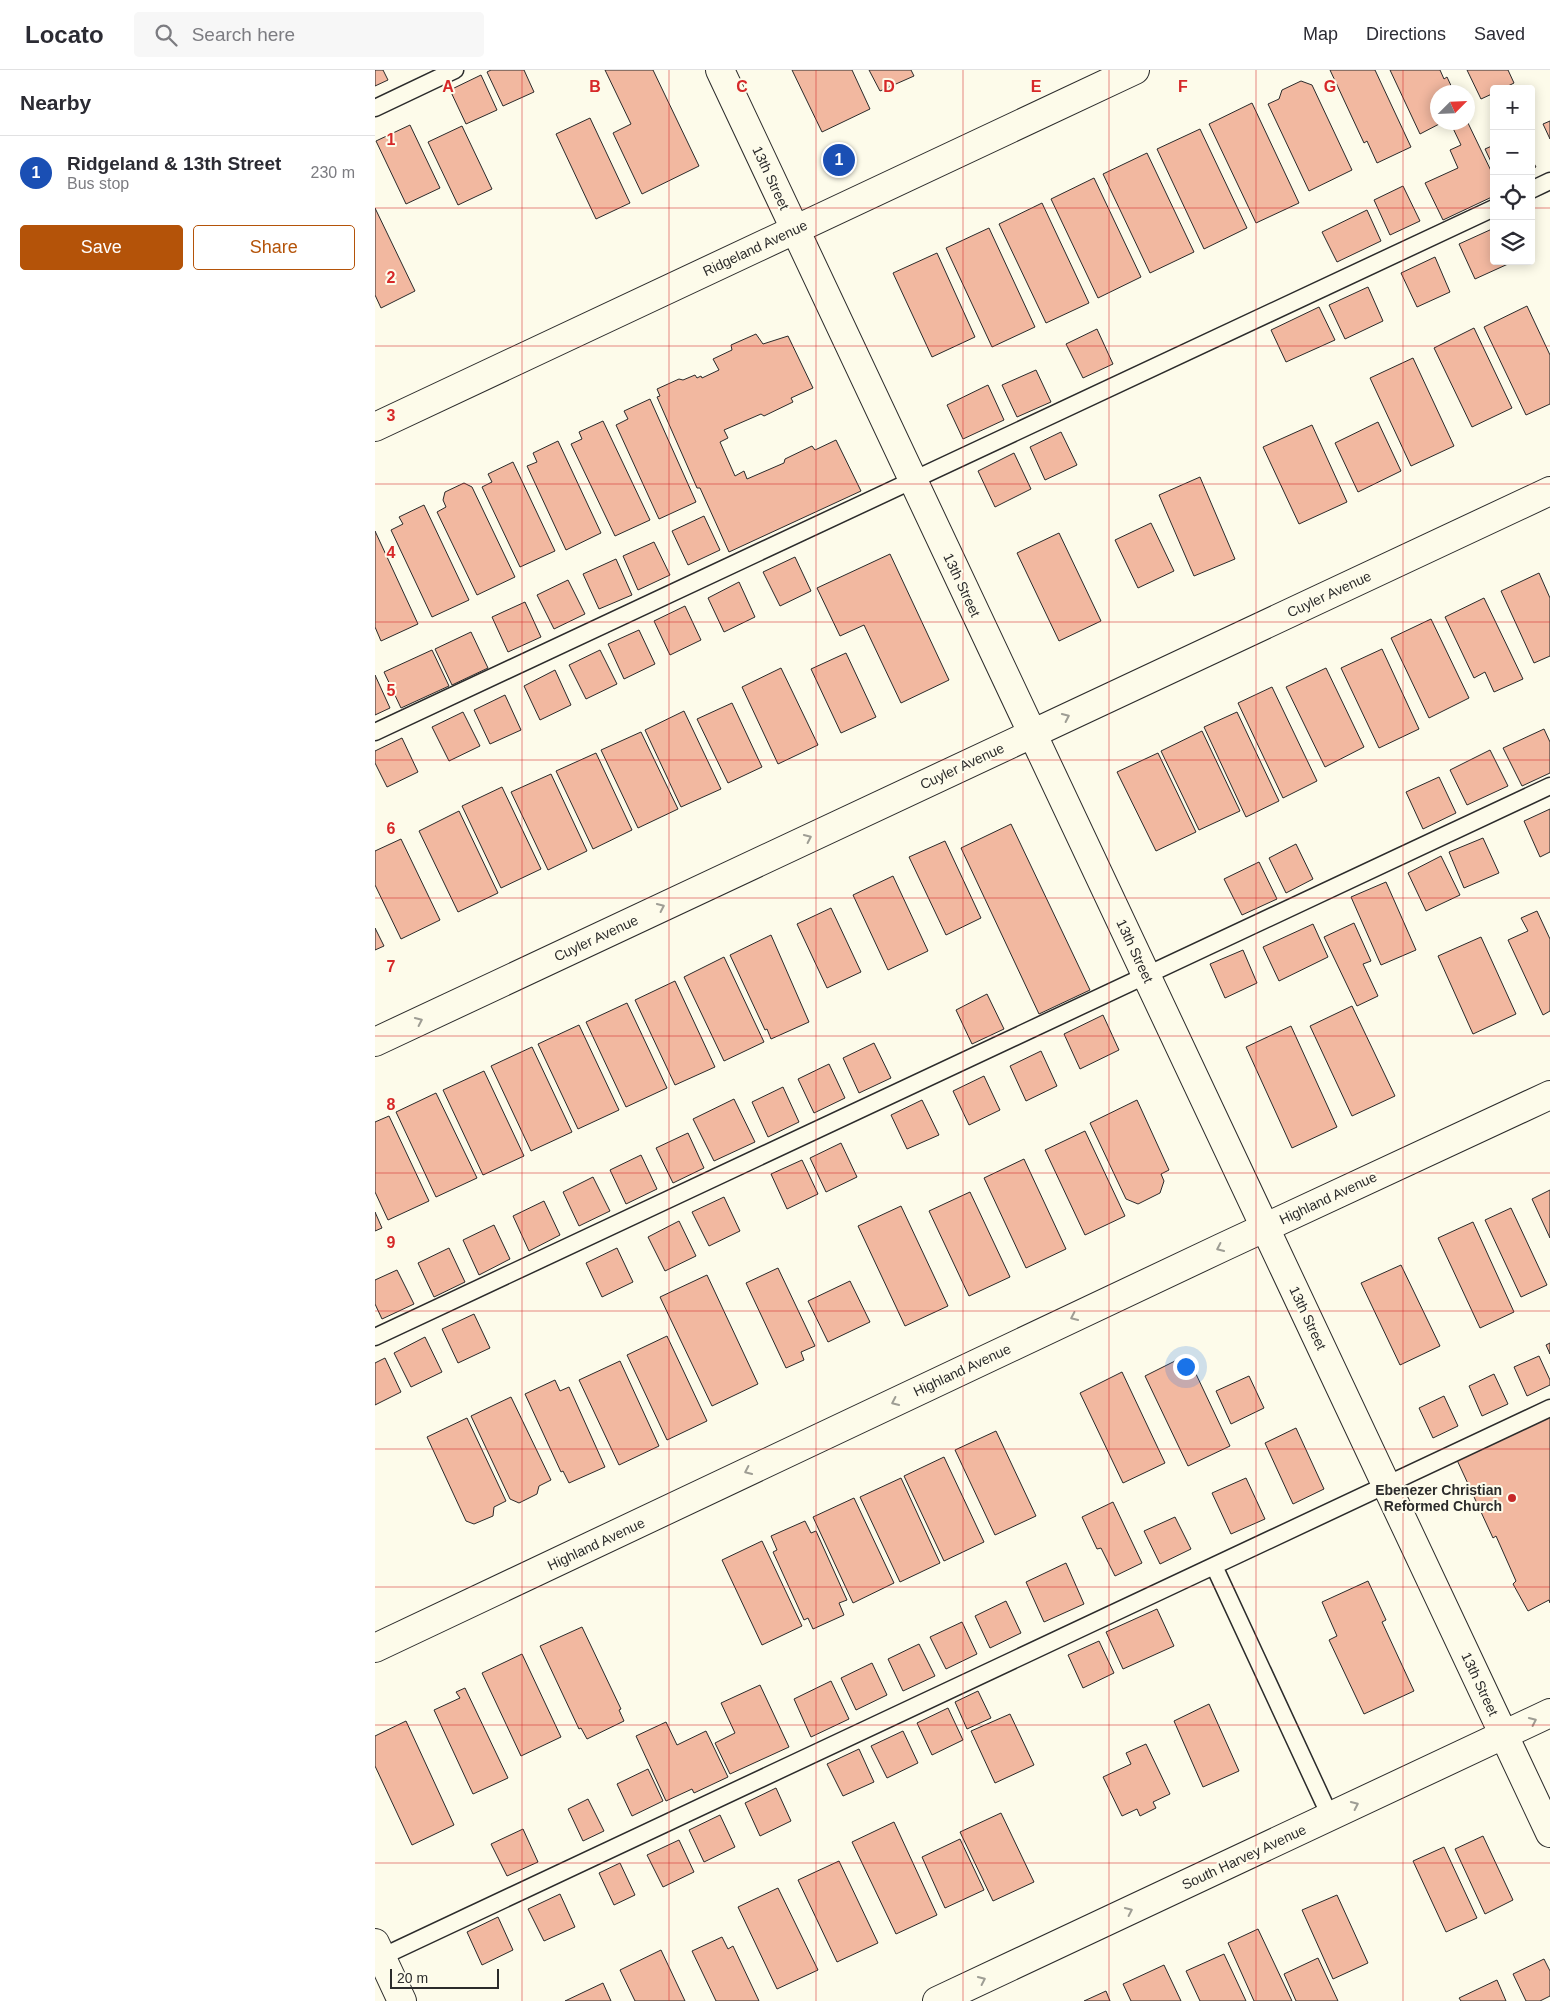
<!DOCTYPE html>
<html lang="en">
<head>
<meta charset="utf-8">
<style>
  :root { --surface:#fff; --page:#f7f7f7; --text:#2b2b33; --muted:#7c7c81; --line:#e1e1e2; --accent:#b45309 }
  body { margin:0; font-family:Helvetica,sans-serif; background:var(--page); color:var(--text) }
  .controls { position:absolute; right:15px; top:15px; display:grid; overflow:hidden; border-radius:5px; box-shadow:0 2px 12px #0003 }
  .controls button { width:45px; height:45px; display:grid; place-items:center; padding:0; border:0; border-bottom:1px solid var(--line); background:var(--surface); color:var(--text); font:25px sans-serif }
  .compass { position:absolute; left:1055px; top:15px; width:45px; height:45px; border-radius:50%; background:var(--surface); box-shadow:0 2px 12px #0003; rotate:66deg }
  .scale { position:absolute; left:15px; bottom:12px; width:109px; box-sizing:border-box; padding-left:5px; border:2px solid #2b2b2b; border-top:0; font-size:14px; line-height:18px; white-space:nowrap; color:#2b2b2b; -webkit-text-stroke:4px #fdfbea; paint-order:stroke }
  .you { position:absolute; left:810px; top:1296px; width:18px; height:18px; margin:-12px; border:4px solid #fff; border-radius:50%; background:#1a73e8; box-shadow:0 0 0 8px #1a73e833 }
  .badge { display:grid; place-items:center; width:32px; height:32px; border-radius:50%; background:var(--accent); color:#fff; font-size:16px; font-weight:700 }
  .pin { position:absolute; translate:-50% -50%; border:2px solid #fff; box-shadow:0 1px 5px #0006 }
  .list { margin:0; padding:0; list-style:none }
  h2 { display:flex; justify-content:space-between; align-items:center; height:65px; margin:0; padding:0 20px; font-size:21px }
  h2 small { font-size:16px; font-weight:400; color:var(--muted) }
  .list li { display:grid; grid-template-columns:32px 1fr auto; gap:15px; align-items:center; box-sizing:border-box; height:75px; padding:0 20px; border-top:1px solid var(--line) }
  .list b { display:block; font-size:19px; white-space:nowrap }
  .list p { margin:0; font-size:16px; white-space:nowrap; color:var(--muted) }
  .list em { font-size:16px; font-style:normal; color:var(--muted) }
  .actions { display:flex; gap:10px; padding:15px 20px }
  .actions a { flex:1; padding:11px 0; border:1px solid var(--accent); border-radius:5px; text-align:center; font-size:18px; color:var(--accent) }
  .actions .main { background:var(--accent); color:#fff }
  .icon { flex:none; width:28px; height:28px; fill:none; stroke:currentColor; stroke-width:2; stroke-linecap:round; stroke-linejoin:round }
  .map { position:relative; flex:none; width:1175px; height:1931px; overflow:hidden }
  header { display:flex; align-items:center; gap:30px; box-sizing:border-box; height:70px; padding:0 25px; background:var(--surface); border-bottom:1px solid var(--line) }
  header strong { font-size:24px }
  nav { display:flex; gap:28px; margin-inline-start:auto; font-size:18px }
  .search { width:350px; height:45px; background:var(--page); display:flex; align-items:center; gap:12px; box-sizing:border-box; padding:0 18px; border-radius:5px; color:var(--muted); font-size:19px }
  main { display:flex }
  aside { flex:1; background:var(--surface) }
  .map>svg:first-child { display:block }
  .building { fill:#f2b8a0; stroke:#2b2b2b }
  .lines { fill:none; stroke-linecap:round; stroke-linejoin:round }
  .service-casing { stroke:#2b2b2b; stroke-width:19 }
  .minor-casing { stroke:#2b2b2b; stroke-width:30 }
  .tertiary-casing { stroke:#2b2b2b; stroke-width:30 }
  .service { stroke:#fdfbea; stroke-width:16 }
  .minor { stroke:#fdfbea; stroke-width:28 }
  .tertiary { stroke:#fdfbea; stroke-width:28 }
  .oneway { stroke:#9e9d94 }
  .grid { fill:none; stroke:#d62828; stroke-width:1; stroke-opacity:0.55 }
  .poi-dot { fill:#c62828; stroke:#fdfbea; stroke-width:2 }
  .labels { text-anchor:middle; stroke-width:4; stroke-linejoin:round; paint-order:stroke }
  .street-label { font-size:14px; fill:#2b2b2b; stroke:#fdfbea }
  .poi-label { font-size:14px; font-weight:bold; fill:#2b2b2b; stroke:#fdfbea; text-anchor:end }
  .grid-label { font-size:16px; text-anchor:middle; font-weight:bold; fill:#d62828; stroke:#fdfbea; stroke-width:4; stroke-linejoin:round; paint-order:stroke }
</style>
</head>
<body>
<header>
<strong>Locato</strong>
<div class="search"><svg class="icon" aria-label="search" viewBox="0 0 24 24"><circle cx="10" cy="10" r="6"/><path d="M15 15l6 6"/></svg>Search here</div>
<nav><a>Map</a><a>Directions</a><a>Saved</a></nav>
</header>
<main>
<aside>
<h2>Nearby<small></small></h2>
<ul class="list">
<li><span class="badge" style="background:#1a4fb4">1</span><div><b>Ridgeland &amp; 13th Street</b><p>Bus stop</p></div><em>230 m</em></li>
</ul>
<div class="actions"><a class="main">Save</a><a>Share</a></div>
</aside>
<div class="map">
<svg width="1175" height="1931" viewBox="0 0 1175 1931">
  <rect width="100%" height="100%" fill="#fdfbea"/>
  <path class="building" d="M0 0H8L13 10 0 16Z
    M116 0H149L159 22 128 36 112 2Z
    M230 0H278L324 96 267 124 238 63 256 54Z
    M417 0H477L495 39 447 62Z
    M494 0H536L539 6 505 21Z
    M955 0H1000L1036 77 1002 93 992 71 989 73Z
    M1015 0H1065L1069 9 1072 7 1079 22H1062V52H1068L1045 64Z
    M1092 0H1133L1139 13 1127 19H1119V23L1106 29Z
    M106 5 122 40 91 54 75 20Z
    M926 11 937 15 977 100 934 121 893 34 904 29 907 20Z
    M877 33 924 133 881 153 834 54Z
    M215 48 255 133 221 149 181 64Z
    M1092 51 1119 107V126L1068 150 1050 113 1083 98 1075 80 1086 75 1075 52Z
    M1175 51V69L1168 54Z
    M35 55 65 118 31 134 1 71Z
    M87 56 117 119 83 135 53 72Z
    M825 59 872 158 829 179 782 79Z
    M1119 75V98L1110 79Z
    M772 83 819 182 775 203 728 104Z
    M1156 88 1161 97 1156 99Z
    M719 108 766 207 723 228 676 129Z
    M1028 116 1045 151 1015 165 999 130Z
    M667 133 714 233 671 253 624 154Z
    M0 138 40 221 6 238 0 225Z
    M992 140 1006 171 962 192 947 162Z
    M614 158 660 257 617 277 571 178Z
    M1117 159 1119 164V191H1131L1133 194 1100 209 1084 174Z
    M562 183 600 267 557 287 518 203Z
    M1060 187 1075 222 1042 237 1026 203Z
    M993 217 1008 251 970 269 954 235Z
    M1152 236 1175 285V334L1151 345 1109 257Z
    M944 237 960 270 911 292 896 260Z
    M1099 258 1137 338 1097 357 1059 278Z
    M722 259 738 294 708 308 691 274Z
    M381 264 388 274 413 266 438 318 416 328 418 332 389 346 386 344 349 360 353 368 345 372 360 406 369 401 372 409 409 393 410 389 437 376 440 380 461 370 486 421 354 482 325 418H322L282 327 285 326 282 319 304 309 308 310 320 305 322 308 326 306 327 308 344 300 338 289 357 280 356 275Z
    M1038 288 1079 376 1036 396 995 308Z
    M661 300 676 332 642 347 627 315Z
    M613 315 629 350 588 369 572 335Z
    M275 329 321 432 284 449 241 355 253 349 249 341Z
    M228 351 275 450 240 466 196 374 207 369 204 362Z
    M1003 352 1026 401 983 422 960 373Z
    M937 355 972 432 924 454 888 377Z
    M686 362 702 395 670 410 655 377Z
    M183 371 226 463 191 480 152 396 162 392 158 383Z
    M639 383 656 419 620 437 603 401Z
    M138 392 180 481 145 497 107 417 117 412 113 404Z
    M825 407 860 489 819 506 784 425Z
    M89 413 97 417 140 507 102 525 62 442 71 437 68 430 70 422Z
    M49 435 94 530 57 547 16 460 28 454 24 447Z
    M329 446 345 480 313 495 297 461Z
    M776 453 799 501 763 518 740 470Z
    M0 461 43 554 6 571 0 557Z
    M684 463 726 551 684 571 642 483Z
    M279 472 295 505 263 520 248 486Z
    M515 484 574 610 526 633 489 555 465 566 442 518Z
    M420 487 436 521 405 536 388 502Z
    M241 489 257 525 224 539 208 504Z
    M1164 503 1175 528V586L1159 593 1126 521Z
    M193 510 210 544 179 559 162 525Z
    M364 512 380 547 349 562 333 528Z
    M1109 528 1148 609 1119 622 1110 602 1099 608 1070 547Z
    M150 532 166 567 133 582 117 547Z
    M310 536 326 570 295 585 279 551Z
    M1056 549 1094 628 1054 648 1016 568Z
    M264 560 280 594 249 609 233 574Z
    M96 562 113 598 77 615 60 579Z
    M1007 579 1044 659 1004 678 966 598Z
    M57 580 74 616 26 638 9 602Z
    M225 580 242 614 211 629 194 595Z
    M471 583 501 647 466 663 436 599Z
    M406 598 443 675 403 694 367 617Z
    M951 598 989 677 950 697 911 617Z
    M180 600 196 635 165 650 149 616Z
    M0 605 15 638 0 645Z
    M897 617 942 711 908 728 863 633Z
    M130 625 146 660 115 674 99 640Z
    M357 633 387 697 353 713 322 649Z
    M309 641 346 719 306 737 270 660Z
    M88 642 105 676 74 691 57 657Z
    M862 642 904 731 871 747 829 657Z
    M1169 659 1175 672V703L1147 716 1128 678Z
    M827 661 865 741 824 760 786 681Z
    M266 662 303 739 263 758 226 680Z
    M27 668 43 702 12 717 0 693V681Z
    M1115 680 1133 716 1092 735 1075 700Z
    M221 683 257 760 218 779 181 701Z
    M783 683 821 762 781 781 742 702Z
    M176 704 212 781 173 800 136 722Z
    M1064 707 1081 743 1048 759 1031 722Z
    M127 717 166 799 126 818 87 736Z
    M1175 739V782L1165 787 1149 751Z
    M84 741 123 823 83 842 44 761Z
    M636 754 715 920 664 944 586 778Z
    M1108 768 1124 803 1089 818 1074 782Z
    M26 769 65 850 26 869 0 815V781Z
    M570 771 606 848 571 865 534 787Z
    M921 774 938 809 911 823 894 788Z
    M1066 786 1085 825 1051 841 1033 803Z
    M884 792 902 829 867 845 849 809Z
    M518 806 553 881 513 900 478 825Z
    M1011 812 1041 880 1006 895 976 827Z
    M456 838 486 902 452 918 422 854Z
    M1162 841 1175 869V941L1168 945 1133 870 1153 861 1146 848Z
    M979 853 996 891 988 894 1003 926 982 936 949 867Z
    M938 854 953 887 904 911 888 877Z
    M0 858 9 876 0 880Z
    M396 865 434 952 396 969 392 959 390 960 355 885Z
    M1106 867 1141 944 1098 964 1063 886Z
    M868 880 882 913 850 928 835 894Z
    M349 887 389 972 349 991 309 907Z
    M300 911 340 997 300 1015 260 930Z
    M612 924 629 959 597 974 581 940Z
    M252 933 292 1018 251 1037 211 952Z
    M977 936 1020 1026 977 1046 935 956Z
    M728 945 744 980 705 999 689 964Z
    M204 955 244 1040 203 1059 163 974Z
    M916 956 962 1057 917 1078 871 977Z
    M499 973 516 1008 484 1023 468 988Z
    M157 977 197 1062 156 1081 116 996Z
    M666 981 682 1016 651 1031 635 996Z
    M454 994 470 1028 439 1043 423 1009Z
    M109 1001 149 1086 108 1105 68 1020Z
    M609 1006 625 1040 594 1055 578 1021Z
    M408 1017 424 1052 393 1067 377 1032Z
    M61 1023 102 1108 61 1127 21 1042Z
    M359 1029 380 1072 339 1091 318 1049Z
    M547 1030 564 1065 532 1079 516 1045Z
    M762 1030 794 1100 786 1104 789 1111 785 1123 763 1134 751 1129 715 1053Z
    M14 1046 54 1131 13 1150 0 1122V1052Z
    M710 1061 750 1146 710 1165 670 1080Z
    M313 1063 329 1098 298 1113 281 1078Z
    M466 1073 482 1107 451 1122 435 1088Z
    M266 1085 282 1119 251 1134 235 1100Z
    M649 1089 691 1179 651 1198 609 1108Z
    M427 1090 443 1124 412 1139 396 1104Z
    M218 1107 235 1141 204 1156 188 1122Z
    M1175 1120V1168L1157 1129Z
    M595 1122 635 1207 594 1226 554 1141Z
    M349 1127 365 1161 334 1176 317 1142Z
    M169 1131 185 1165 154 1181 138 1146Z
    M526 1136 573 1236 530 1256 483 1156Z
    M1136 1138 1172 1215 1146 1227 1110 1150Z
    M0 1142 7 1158 0 1161Z
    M304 1151 321 1186 290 1201 273 1167Z
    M1098 1152 1139 1242 1105 1258 1063 1168Z
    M119 1155 135 1189 104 1205 88 1170Z
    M74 1178 90 1212 59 1227 43 1193Z
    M242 1178 258 1212 227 1227 211 1193Z
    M1026 1195 1065 1276 1025 1295 986 1213Z
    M403 1198 440 1276 426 1282 429 1290 411 1298 371 1213Z
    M22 1200 39 1234 7 1249 0 1234V1210Z
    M332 1205 383 1314 337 1336 285 1227Z
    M475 1211 495 1252 453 1272 433 1231Z
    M99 1244 115 1278 83 1293 67 1259Z
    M292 1266 332 1351 292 1370 252 1285Z
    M50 1267 67 1302 36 1317 19 1283Z
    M1175 1273V1284L1171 1275Z
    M812 1285 855 1376 813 1396 770 1306Z
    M1164 1286 1175 1310V1315L1152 1326 1139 1297Z
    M10 1288 26 1322 0 1335V1293Z
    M245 1291 284 1376 244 1395 204 1310Z
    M747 1302 790 1393 748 1413 705 1323Z
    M1119 1304 1133 1334 1107 1346 1094 1316Z
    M874 1306 889 1338 856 1354 841 1321Z
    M180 1310 185 1321 194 1317 230 1397 194 1413 188 1401 186 1402 150 1324Z
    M1069 1326 1083 1356 1058 1368 1044 1338Z
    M136 1327 176 1410 164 1416 162 1424 144 1433 135 1429 96 1346Z
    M1175 1347V1533L1174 1530 1153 1541 1138 1514 1141 1511 1121 1466 1118 1468 1082 1390Z
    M92 1348 131 1431 119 1437 118 1446 99 1454 91 1451 52 1367Z
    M921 1358 949 1419 918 1434 890 1373Z
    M621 1361 661 1446 620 1465 580 1380Z
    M569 1387 609 1472 569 1491 529 1406Z
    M526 1408 565 1493 525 1512 485 1427Z
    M871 1408 890 1449 856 1464 837 1423Z
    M479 1428 519 1513 478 1533 438 1447Z
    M738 1432 767 1493 740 1506 726 1478 722 1479 707 1447Z
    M800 1447 816 1479 785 1494 769 1461Z
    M430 1451 436 1463 441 1461 472 1530 464 1533 469 1545 438 1559 433 1548 429 1550 398 1482 402 1480 396 1466Z
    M387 1471 427 1556 387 1575 347 1490Z
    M691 1493 709 1534 669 1552 651 1512Z
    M993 1511 1011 1550 1007 1552 1039 1621 989 1644 954 1570 962 1566 947 1532Z
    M631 1531 646 1563 615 1578 600 1546Z
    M782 1539 799 1576 748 1599 731 1562Z
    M587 1552 602 1584 571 1599 555 1567Z
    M207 1557 246 1639 244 1640 249 1651 212 1669 206 1658 204 1659 165 1576Z
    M724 1571 739 1603 708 1618 693 1585Z
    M544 1574 560 1606 528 1621 513 1589Z
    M147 1584 186 1667 146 1686 107 1603Z
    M497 1593 512 1625 481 1640 466 1608Z
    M456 1611 474 1649 436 1667 419 1629Z
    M385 1615 414 1677 355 1704 340 1673 360 1663 346 1633Z
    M90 1618 133 1708 98 1724 59 1640 85 1628 81 1622Z
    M603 1621 616 1648 592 1659 580 1632Z
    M834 1634 864 1701 828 1717 799 1651Z
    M573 1638 588 1670 557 1685 542 1653Z
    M635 1644 659 1695 620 1713 596 1661Z
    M31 1651 79 1755 37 1775 0 1696V1666Z
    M291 1652 302 1675 331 1661 353 1707 319 1723 317 1719 291 1731 261 1666Z
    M528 1661 543 1693 512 1708 496 1676Z
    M771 1674 795 1724 778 1732 781 1738 765 1746 762 1739 747 1746 728 1707 756 1694 751 1683Z
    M484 1679 499 1712 468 1726 452 1694Z
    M273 1699 288 1731 257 1746 242 1714Z
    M401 1718 416 1751 385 1766 370 1733Z
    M213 1729 229 1761 208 1771 193 1739Z
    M626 1743 659 1812 618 1831 585 1762Z
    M345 1745 360 1777 329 1792 314 1760Z
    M519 1752 562 1845 521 1864 477 1772Z
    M148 1759 163 1792 132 1806 116 1774Z
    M1108 1766 1138 1830 1110 1844 1080 1779Z
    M585 1769 609 1820 570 1838 547 1787Z
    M304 1770 319 1802 288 1817 272 1785Z
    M1069 1777 1102 1848 1071 1862 1038 1791Z
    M464 1791 503 1873 462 1892 423 1810Z
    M245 1793 260 1825 239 1835 224 1803Z
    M403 1818 443 1900 402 1919 363 1837Z
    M185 1824 200 1857 169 1871 153 1839Z
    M962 1825 993 1893 958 1909 927 1840Z
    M123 1847 138 1880 107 1895 92 1862Z
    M883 1859 917 1931H879L853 1873Z
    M347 1867 353 1879 358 1876 384 1931H341L317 1881Z
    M286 1880 310 1931H260L245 1900Z
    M849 1884 871 1931H825L811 1901Z
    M943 1888 963 1931H921L909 1904Z
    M1169 1889 1175 1901V1926L1165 1931H1151L1138 1904Z
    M789 1895 806 1931H756L748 1914Z
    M1122 1910 1131 1931H1086L1084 1928Z
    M228 1913 236 1931H190Z
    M731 1921 735 1931H709Z"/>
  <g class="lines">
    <g class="service-casing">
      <path id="service" d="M0 38 80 0
        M1156 120 1175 111
        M0 662 1119 138
        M0 1267 1175 716
        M839 1496 955 1746
        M0 1890 1175 1338"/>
    </g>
    <g class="minor-casing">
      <path id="minor" d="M345 0 1175 1763
        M0 972 1175 421
        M0 1578 846 1178 1175 1025
        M0 1873 27 1931
        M562 1931 1175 1643"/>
    </g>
    <g class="tertiary-casing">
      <path id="tertiary" d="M0 357 760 0"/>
    </g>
    <use href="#service" class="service"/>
    <use href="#minor" class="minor"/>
    <use href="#tertiary" class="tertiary"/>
  </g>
  <defs><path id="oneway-chevron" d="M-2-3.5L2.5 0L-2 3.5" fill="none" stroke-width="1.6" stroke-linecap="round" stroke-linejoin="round" transform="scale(1.25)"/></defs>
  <g class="oneway">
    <use href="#oneway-chevron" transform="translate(691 647) rotate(-25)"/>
    <use href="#oneway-chevron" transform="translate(433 768) rotate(-25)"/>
    <use href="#oneway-chevron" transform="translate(286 837) rotate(-25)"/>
    <use href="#oneway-chevron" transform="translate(44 951) rotate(-25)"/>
    <use href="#oneway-chevron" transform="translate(845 1178) rotate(155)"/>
    <use href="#oneway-chevron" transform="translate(699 1247) rotate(155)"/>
    <use href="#oneway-chevron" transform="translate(520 1332) rotate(155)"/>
    <use href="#oneway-chevron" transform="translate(373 1401) rotate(155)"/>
    <use href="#oneway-chevron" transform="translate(1158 1651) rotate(-25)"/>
    <use href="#oneway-chevron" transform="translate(980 1735) rotate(-25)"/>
    <use href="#oneway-chevron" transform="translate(754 1841) rotate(-25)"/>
    <use href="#oneway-chevron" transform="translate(607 1910) rotate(-25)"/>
  </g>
  <path class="grid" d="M147 0V1931M294 0V1931M441 0V1931M588 0V1931M734 0V1931M881 0V1931M1028 0V1931M0 138H1119M1156 138H1175M0 276H1175M0 414H1175M0 552H1175M0 690H1175M0 828H1175M0 966H1175M0 1103H1175M0 1241H1175M0 1379H1175M0 1517H1175M0 1655H1175M0 1793H1175"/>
  <circle class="poi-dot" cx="1137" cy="1428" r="5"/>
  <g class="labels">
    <g class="street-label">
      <text transform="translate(396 108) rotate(65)" y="5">13th Street</text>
      <text transform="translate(380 178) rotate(-25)" y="5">Ridgeland Avenue</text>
      <text transform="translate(587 515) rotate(65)" y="5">13th Street</text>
      <text transform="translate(954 524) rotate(-25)" y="5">Cuyler Avenue</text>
      <text transform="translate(587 696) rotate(-25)" y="5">Cuyler Avenue</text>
      <text transform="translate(221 868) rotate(-25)" y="5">Cuyler Avenue</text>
      <text transform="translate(760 881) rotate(65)" y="5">13th Street</text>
      <text transform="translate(953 1128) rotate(-25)" y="5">Highland Avenue</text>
      <text transform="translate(933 1248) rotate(65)" y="5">13th Street</text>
      <text transform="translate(587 1300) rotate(-25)" y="5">Highland Avenue</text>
      <text transform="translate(221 1474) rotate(-25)" y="5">Highland Avenue</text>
      <text transform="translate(1105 1614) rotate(65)" y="5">13th Street</text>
      <text transform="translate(869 1787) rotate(-25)" y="5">South Harvey Avenue</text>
    </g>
    <g class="poi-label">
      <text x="1127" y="1425">Ebenezer Christian<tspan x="1127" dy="16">Reformed Church</tspan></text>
    </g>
  </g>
  <g class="grid-label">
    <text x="73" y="22">A</text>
    <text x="220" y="22">B</text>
    <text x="367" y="22">C</text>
    <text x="514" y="22">D</text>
    <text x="661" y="22">E</text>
    <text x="808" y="22">F</text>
    <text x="955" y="22">G</text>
    <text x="16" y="75">1</text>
    <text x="16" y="213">2</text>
    <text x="16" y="351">3</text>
    <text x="16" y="488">4</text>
    <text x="16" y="626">5</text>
    <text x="16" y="764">6</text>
    <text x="16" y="902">7</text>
    <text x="16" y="1040">8</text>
    <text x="16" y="1178">9</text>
  </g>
</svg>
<div class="controls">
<button>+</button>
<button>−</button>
<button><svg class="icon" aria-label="locate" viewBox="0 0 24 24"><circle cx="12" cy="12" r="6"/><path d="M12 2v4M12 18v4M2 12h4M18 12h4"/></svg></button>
<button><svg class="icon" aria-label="layers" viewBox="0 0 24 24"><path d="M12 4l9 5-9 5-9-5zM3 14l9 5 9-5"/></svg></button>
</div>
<svg class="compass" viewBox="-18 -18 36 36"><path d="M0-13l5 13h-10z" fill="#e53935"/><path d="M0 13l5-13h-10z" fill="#7c7c81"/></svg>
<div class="scale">20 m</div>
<div class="you"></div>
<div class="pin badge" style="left:464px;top:90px;background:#1a4fb4">1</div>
</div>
</main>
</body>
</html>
